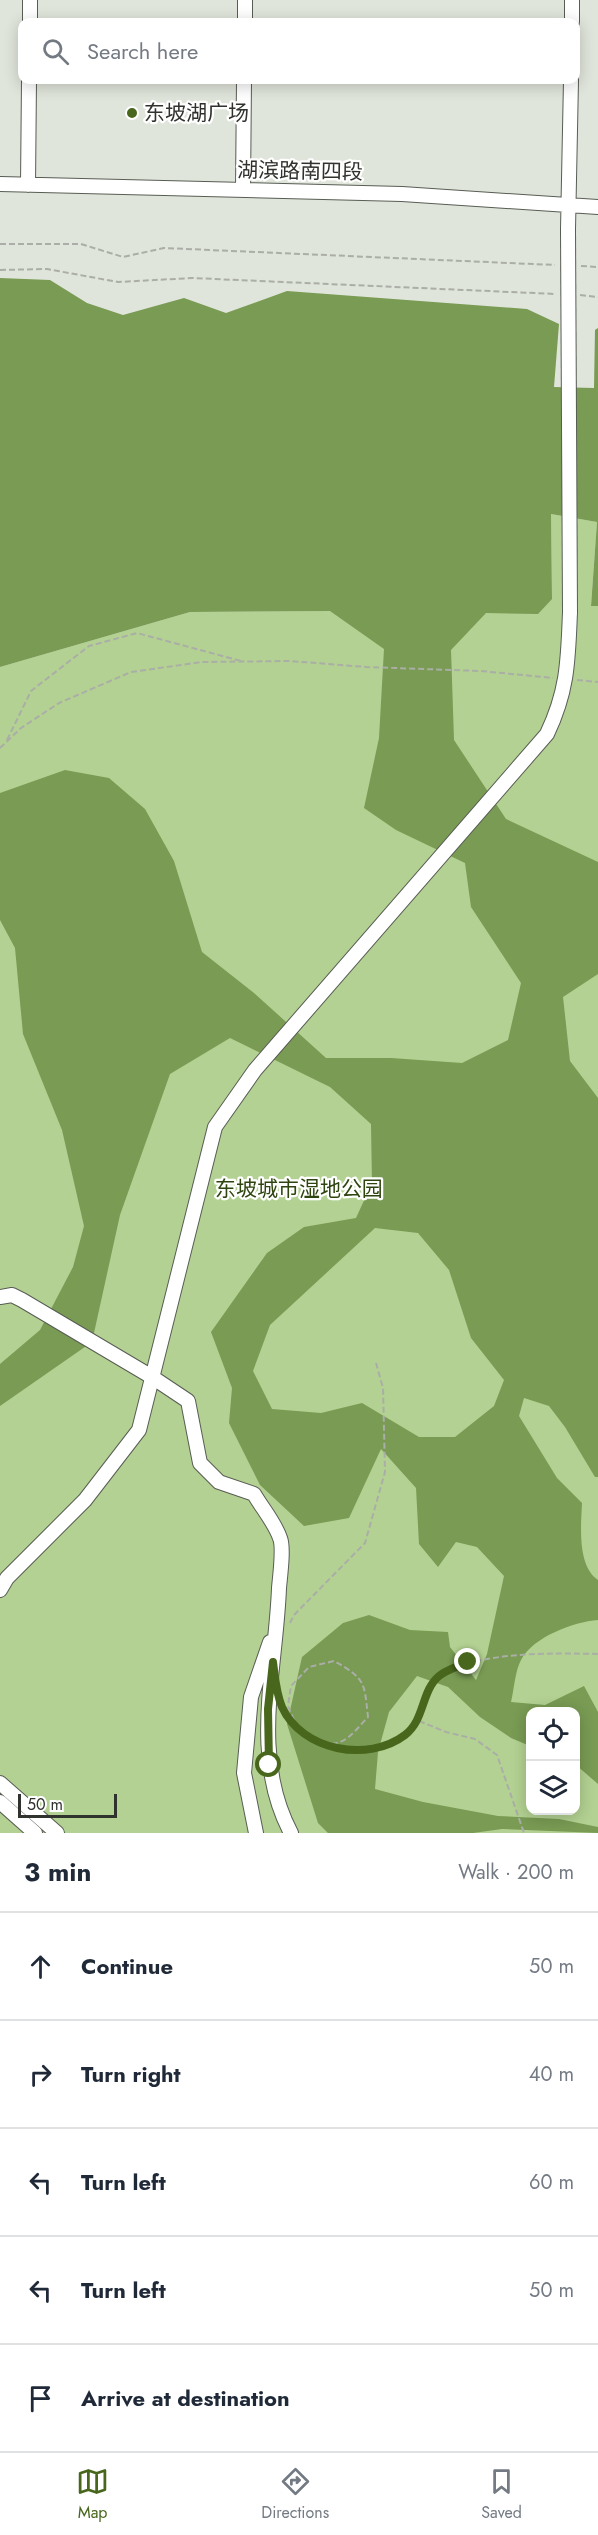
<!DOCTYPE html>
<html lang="en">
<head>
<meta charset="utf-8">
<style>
  :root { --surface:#fff; --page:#f6f6f7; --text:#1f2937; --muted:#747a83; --line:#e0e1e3; --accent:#48671c }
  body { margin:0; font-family:Jost,"Noto Sans SC",sans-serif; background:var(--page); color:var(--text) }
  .controls { position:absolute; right:18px; bottom:18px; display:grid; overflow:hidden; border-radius:12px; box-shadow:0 3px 15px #0003 }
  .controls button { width:54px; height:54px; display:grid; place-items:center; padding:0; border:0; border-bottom:2px solid var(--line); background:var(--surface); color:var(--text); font:30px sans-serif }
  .scale { position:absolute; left:18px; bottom:15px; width:99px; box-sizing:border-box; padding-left:6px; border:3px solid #30322e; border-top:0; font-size:16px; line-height:21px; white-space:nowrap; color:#30322e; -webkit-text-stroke:4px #fff; paint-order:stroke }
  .stop { position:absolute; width:18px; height:18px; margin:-14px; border:4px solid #48671c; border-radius:50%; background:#fff }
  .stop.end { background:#48671c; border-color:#fff; box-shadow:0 2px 6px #0008 }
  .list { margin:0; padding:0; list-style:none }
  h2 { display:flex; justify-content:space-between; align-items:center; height:78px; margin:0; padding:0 24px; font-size:26px }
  h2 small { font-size:20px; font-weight:400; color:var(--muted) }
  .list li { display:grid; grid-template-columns:39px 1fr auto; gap:18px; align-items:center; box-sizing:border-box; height:108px; padding:0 24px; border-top:2px solid var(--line) }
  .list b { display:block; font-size:22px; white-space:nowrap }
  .list em { font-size:20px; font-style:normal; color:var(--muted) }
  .icon { flex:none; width:33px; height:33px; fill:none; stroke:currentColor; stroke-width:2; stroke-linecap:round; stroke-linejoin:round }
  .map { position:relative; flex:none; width:598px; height:1833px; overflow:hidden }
  .search { position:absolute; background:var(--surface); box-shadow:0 3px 15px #0003; left:18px; right:18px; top:18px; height:66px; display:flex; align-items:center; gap:15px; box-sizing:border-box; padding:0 21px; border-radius:12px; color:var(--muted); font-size:22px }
  .sheet { height:618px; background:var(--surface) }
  nav { display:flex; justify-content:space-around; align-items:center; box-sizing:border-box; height:84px; border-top:2px solid var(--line); background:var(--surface); font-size:16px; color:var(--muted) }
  nav a { display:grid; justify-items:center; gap:3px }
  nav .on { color:var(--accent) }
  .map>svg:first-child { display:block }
  .green { fill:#b3d192; fill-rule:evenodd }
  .water { fill:#799b53; fill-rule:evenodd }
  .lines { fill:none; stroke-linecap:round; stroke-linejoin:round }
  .minor-casing { stroke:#585d54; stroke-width:16 }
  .path { stroke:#aaaea6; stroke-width:2; stroke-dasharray:6 3; stroke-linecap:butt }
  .minor { stroke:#fff; stroke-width:14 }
  .minor-bridge-casing { stroke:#585d54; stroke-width:16; stroke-linecap:butt }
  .minor-bridge { stroke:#fff; stroke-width:14 }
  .route { stroke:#48671c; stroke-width:8 }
  .poi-dot { fill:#48671c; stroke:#fff; stroke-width:2 }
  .labels { text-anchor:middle; stroke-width:4.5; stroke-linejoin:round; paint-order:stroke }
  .poi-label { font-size:21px; fill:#30322e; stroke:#fff; text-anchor:start }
  .street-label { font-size:21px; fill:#30322e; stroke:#fff }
  .park-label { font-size:21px; fill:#2f4510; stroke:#fff }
</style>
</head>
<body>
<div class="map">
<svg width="598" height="1833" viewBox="0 0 598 1833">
  <rect width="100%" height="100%" fill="#e0e5db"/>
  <path class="green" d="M551 514 597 522 591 605 598 606V1833H0V667L190 612 330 611 552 599ZM530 1712H576V1810H530Z"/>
  <path class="water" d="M0 278 50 280 87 303 123 315 184 298 226 313 287 291 527 309 559 324 554 387 594 388 595 330 598 328V606H591L597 522 551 514 552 599 538 614 486 613 451 650 454 740 506 819 598 862V974L563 997 570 1061 598 1098V1477H595L565 1427 549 1406 524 1398 519 1416 557 1478 582 1503C581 1526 577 1566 598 1580V1620C573 1622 533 1637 521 1660 515 1671 514 1690 511 1702L545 1705 584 1686 598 1712V1784L576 1765V1712H530V1746L511 1738 480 1717 448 1687 417 1676 389 1712 378 1752 375 1789 423 1802 498 1816 559 1819 598 1827V1833L502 1829 473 1833H328L318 1823 287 1724 302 1657 343 1623 369 1615 410 1630 448 1632 450 1647 476 1680 487 1654 504 1576 477 1547 456 1542 438 1567 419 1544 416 1488 381 1449 349 1518 304 1526 260 1485 229 1423 232 1388 211 1332 267 1253 304 1227 356 1218 372 1183 371 1124 330 1087 230 1038 170 1074 120 1215 92 1342 0 1406V1364L40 1330 73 1267 84 1226 62 1130 23 1034 15 948 0 920V793L65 770 109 778 145 809 174 861 202 952 254 993 326 1058H391L462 1063 508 1040 521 983 471 907 465 863 396 830 364 808 379 738 384 649 330 611 190 612 0 667ZM375 1228 418 1233 449 1270 471 1338 504 1380 494 1406 455 1437H419L362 1403 321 1413 272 1409 253 1371 270 1325Z"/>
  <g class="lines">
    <g class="minor-casing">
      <path id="minor" d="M30 22V0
        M245 22V0
        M572 22V0
        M0 184 402 194 598 207
        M28 185 29 80
        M243 190 244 80
        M568 229 571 80
        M0 1297 12 1295 22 1300 152 1377 188 1401 200 1463 219 1482 254 1494C262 1508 275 1523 280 1538 284 1548 280 1576 279 1588 276 1670 250 1756 291 1833
        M0 1590 7 1578 85 1500 139 1430 215 1127 255 1070 547 734C568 690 568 660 570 612
        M0 1783 57 1833
        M0 1802 35 1833
        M256 1833 244 1773 251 1697 270 1642"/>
    </g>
    <path class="path" d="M0 244H81L123 257 164 248 555 265
      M581 266 598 267
      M0 270 47 269 118 282 192 278 556 294
      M580 295 598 297
      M577 680 598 682
      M7 740 31 691 89 646 137 633 241 661
      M0 748 21 728 59 703 131 672 202 662 290 661 366 667 481 671 553 678
      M290 1623 294 1615 365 1543 385 1472 383 1388 376 1363
      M283 1708C296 1725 315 1751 340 1742 351 1738 360 1725 368 1717 364 1682 366 1679 334 1661L309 1667 291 1686 288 1706 297 1727
      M419 1721 446 1732 475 1739 497 1755 524 1833
      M320 1743C329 1745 338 1748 347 1750 370 1754 409 1742 419 1719 425 1706 427 1683 441 1675 480 1651 553 1653 598 1654"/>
    <use href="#minor" class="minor"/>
    <g class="minor-bridge-casing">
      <path id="minor-bridge" d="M568 229 570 612"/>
    </g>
    <use href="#minor-bridge" class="minor-bridge"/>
  </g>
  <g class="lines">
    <path class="route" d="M269 1765 268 1709 273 1662C275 1677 276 1693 282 1707 302 1751 368 1763 405 1735 425 1720 421 1691 439 1676 446 1670 459 1666 468 1662"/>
  </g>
  <circle class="poi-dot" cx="132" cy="113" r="6"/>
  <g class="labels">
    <g class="poi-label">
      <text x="144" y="120">东坡湖广场</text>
    </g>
    <g class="street-label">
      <text transform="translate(300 171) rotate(1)" y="7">湖滨路南四段</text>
    </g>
    <g class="park-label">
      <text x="299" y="1196">东坡城市湿地公园</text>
    </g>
  </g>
</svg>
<div class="controls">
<button><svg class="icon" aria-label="locate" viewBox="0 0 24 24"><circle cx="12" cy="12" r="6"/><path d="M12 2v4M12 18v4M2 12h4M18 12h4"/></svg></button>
<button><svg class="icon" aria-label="layers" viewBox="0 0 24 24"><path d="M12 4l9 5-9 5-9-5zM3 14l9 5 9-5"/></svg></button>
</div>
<div class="scale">50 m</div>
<div class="stop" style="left:269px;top:1765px"></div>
<div class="stop end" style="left:468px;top:1662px"></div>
<div class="search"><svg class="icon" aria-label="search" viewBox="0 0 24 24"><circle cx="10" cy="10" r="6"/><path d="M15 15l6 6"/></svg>Search here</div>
</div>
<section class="sheet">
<h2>3 min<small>Walk · 200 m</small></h2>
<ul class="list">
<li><svg class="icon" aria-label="ahead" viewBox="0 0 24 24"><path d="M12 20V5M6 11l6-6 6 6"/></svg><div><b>Continue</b></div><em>50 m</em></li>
<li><svg class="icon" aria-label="right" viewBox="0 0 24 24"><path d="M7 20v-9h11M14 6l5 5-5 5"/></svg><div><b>Turn right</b></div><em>40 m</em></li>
<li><svg class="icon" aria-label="left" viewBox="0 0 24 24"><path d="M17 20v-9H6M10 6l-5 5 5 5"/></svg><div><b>Turn left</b></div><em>60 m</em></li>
<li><svg class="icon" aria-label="left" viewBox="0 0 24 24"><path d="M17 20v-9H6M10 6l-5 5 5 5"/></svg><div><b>Turn left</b></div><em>50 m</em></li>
<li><svg class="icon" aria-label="arrive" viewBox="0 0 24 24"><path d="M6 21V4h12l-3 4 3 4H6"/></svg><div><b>Arrive at destination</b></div></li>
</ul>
</section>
<nav>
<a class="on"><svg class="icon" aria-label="map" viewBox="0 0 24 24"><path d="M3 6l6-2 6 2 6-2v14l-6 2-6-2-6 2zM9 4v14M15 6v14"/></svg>Map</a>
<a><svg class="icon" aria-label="directions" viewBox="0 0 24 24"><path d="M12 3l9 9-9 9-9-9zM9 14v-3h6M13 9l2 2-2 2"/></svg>Directions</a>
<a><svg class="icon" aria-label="saved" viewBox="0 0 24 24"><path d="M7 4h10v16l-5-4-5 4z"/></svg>Saved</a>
</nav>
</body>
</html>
